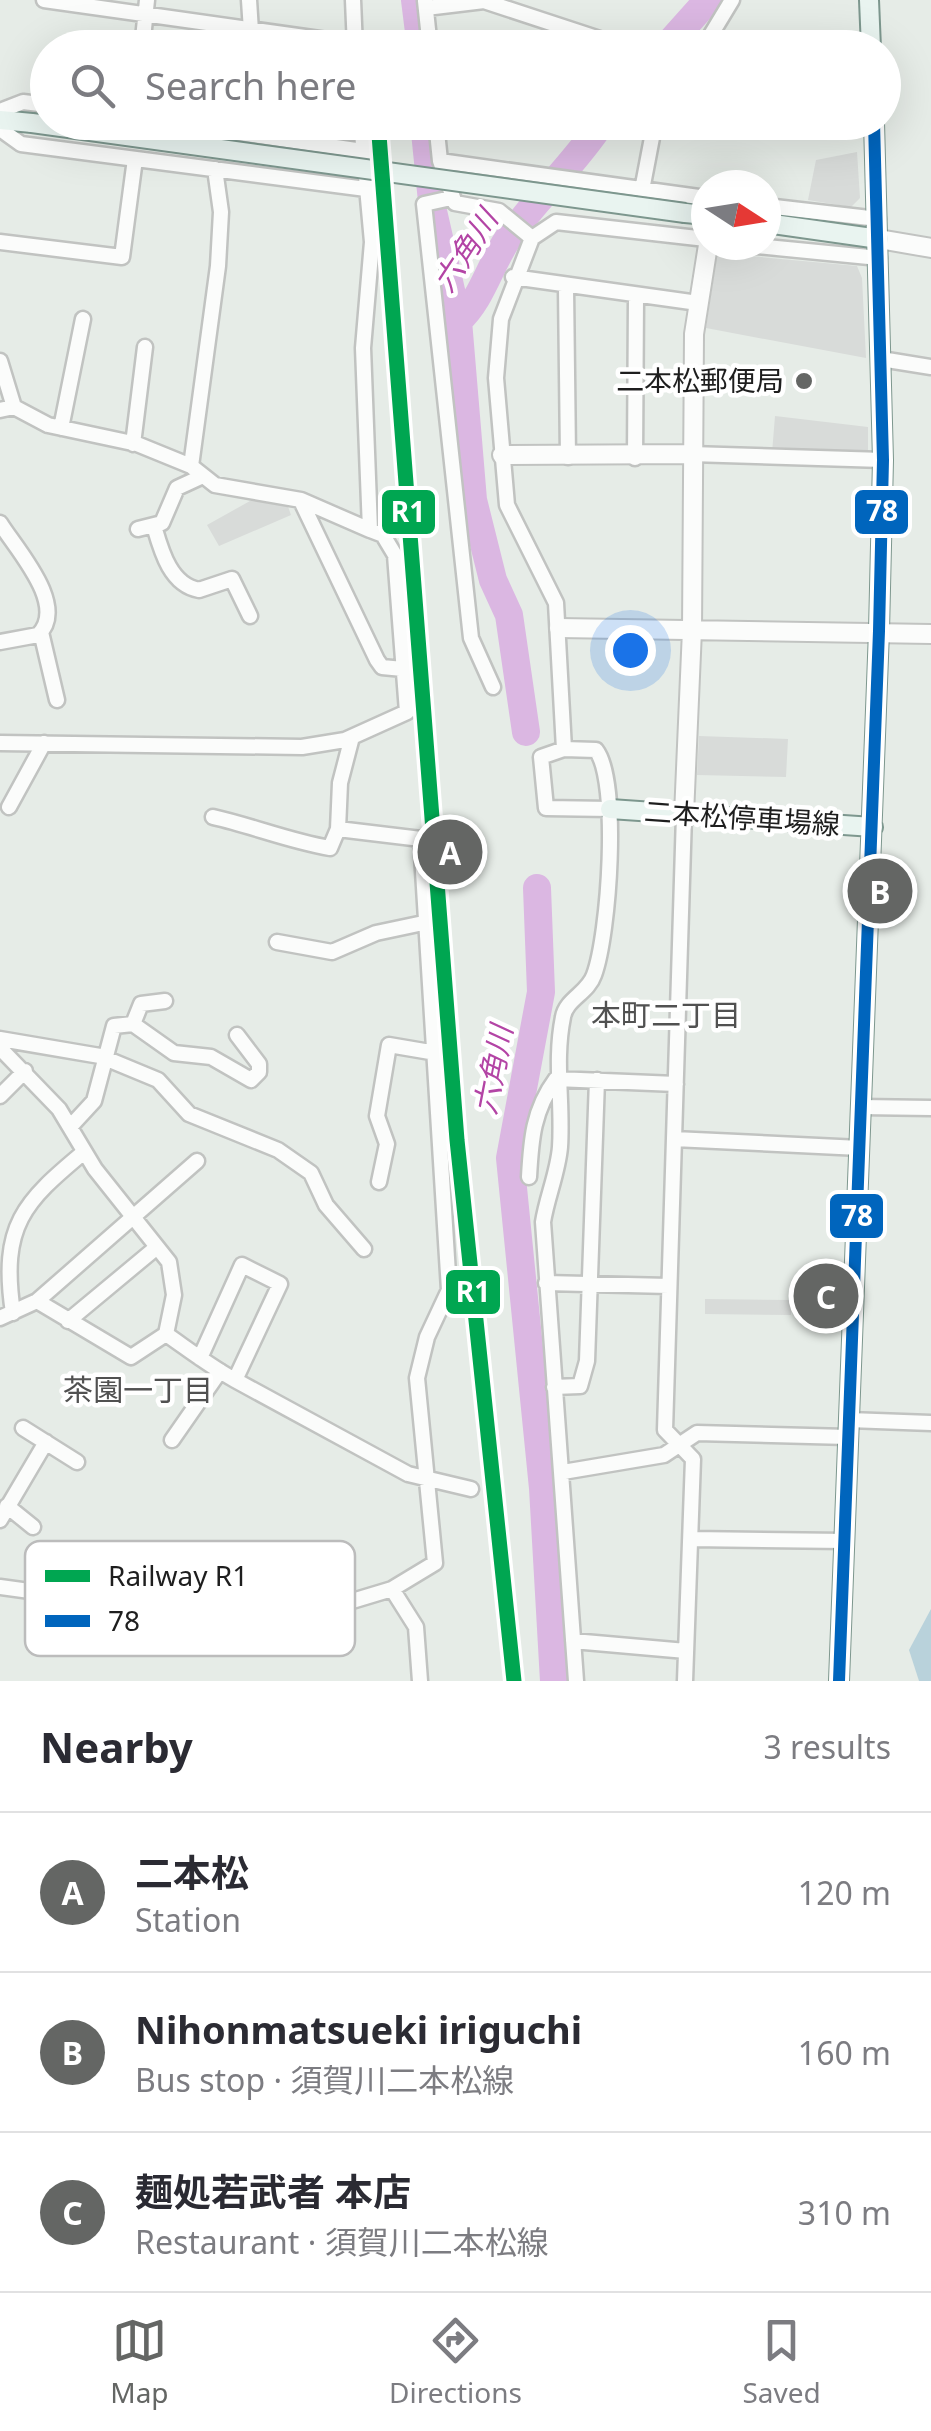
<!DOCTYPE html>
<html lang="en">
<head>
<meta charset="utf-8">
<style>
  :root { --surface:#fff; --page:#f7f7f7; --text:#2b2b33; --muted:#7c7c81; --line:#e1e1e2; --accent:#646664 }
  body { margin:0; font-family:"Noto Sans","Noto Sans JP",sans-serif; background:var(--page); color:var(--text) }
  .compass { position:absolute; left:691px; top:170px; width:90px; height:90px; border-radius:50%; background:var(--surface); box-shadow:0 10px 40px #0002; rotate:102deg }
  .you { position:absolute; left:630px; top:650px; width:35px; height:35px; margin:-25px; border:8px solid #fff; border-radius:50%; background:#1a73e8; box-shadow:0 0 0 15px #1a73e833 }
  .badge { display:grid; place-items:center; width:65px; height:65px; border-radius:50%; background:var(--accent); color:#fff; font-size:32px; font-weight:700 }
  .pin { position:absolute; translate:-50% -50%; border:5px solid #fff; box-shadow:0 2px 10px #0006 }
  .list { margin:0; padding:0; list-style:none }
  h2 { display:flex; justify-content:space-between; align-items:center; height:130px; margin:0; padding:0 40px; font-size:42px }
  h2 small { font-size:32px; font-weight:400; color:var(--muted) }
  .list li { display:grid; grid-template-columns:65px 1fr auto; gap:30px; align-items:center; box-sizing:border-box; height:160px; padding:0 40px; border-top:2px solid var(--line) }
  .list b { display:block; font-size:38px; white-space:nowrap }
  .list p { margin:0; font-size:32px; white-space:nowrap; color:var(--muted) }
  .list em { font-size:32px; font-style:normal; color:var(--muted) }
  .icon { flex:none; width:55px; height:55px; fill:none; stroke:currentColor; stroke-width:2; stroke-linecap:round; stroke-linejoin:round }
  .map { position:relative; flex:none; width:931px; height:1681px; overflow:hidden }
  .search { position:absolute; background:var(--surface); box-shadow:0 10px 40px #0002; left:30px; right:30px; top:30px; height:110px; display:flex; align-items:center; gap:25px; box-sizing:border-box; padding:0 35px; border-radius:55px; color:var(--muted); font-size:38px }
  .sheet { height:610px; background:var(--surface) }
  nav { display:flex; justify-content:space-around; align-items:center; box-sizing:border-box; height:140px; border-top:2px solid var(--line); background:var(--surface); font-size:28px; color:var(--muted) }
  nav a { display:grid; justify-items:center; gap:5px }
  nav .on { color:var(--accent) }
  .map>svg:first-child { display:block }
  .forest { fill:#b9d2db }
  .parking { fill:#d8dbd9 }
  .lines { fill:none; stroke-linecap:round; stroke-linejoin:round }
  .river { stroke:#dbb7e2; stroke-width:28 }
  .minor-casing { stroke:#c1c3c1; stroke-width:19 }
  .tertiary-casing { stroke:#c1c3c1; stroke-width:22 }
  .secondary-casing { stroke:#7d978e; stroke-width:22 }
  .minor { stroke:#fbfcfb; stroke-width:14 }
  .tertiary { stroke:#fbfcfb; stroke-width:18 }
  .secondary { stroke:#e9f4f0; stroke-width:18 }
  .secondary-bridge-casing { stroke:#7d978e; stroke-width:22; stroke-linecap:butt }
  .secondary-bridge { stroke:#e9f4f0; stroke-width:18 }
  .bus-1-casing { stroke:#fff; stroke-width:20 }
  .bus-1 { stroke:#0065bd; stroke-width:12 }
  .rail-1-casing { stroke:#fff; stroke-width:22 }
  .rail-1 { stroke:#00a651; stroke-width:15 }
  .poi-dot { fill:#646664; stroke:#fff; stroke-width:4 }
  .labels { text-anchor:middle; stroke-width:9; stroke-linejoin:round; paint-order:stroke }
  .poi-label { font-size:28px; fill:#1e1e1e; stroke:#fff; text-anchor:end }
  .street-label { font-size:28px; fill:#1e1e1e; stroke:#fff }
  .water-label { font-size:30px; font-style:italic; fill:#b344a5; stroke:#fff }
  .neighbourhood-label { font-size:30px; fill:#515151; stroke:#fff }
  .key { fill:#fff; stroke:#bcbcbc; stroke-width:2.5 }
  .key-label { font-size:28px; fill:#1e1e1e }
  .line-badge { stroke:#fff; stroke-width:4 }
  .badge-label { font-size:28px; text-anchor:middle; font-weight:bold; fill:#fff }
</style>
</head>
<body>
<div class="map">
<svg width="931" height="1681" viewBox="0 0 931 1681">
  <rect width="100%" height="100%" fill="#e6ece7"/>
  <path class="forest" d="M931 1609V1681H919L909 1650Z"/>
  <path class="parking" d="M857 152 860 198 851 207 808 200 816 160Z
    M717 253 857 266 862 278 866 358 706 328Z
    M775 416 868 427V452L772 453Z
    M285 498 291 515 219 546 207 525 250 501Z
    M699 736 788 739 786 777 697 775Z
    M705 1299 791 1300V1315L705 1314Z"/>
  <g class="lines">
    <path class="river" d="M415 0 421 48
      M665 48 708 0
      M424 122 433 211 458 321 473 500 493 580 509 615 526 732
      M458 321C481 301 490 265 507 240 536 198 574 165 602 122
      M537 888 541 992 510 1158 543 1488 554 1681"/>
    <g class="minor-casing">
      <path id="minor" d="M44 0 355 44
        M249 0 251 31
        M353 0 355 48
        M425 1 430 48
        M426 8 484 1 627 48
        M706 41 734 48
        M142 48 147 0
        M703 48 732 0
        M0 111 23 102 48 105
        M164 122 363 151
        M436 122 440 161 455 203 499 211 532 238 501 319 496 378 507 505 556 603 564 749
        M0 129 21 144 366 189
        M440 161 706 198
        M642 190 655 122
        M451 198 424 204 471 638 493 687
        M766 206 878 219
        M532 238 556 222 706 239
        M0 242 122 257 135 159
        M746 245 879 258
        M513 277 698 303
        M566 288 568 457
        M881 359 931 367
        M0 361 14 407
        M0 410 14 407 48 425 137 444 191 466 215 485 301 500 370 530
        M61 428 83 319
        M133 444 145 347
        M691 454 883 460
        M635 458 636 298
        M191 466 218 266 221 212 215 169
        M301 501 377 660 382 667 403 669
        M0 523C16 549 69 606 38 635L0 642
        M154 526C161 550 170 585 199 590L232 579 250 616
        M138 529 162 523 177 488 203 476
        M41 632 57 700
        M0 743 302 747 345 740 407 712 395 555 383 535 370 530 363 348 372 242 361 122
        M9 807 44 743
        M684 815 665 1430 693 1459 685 1681
        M213 817C253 826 289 841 330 848L338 829
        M277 942 332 952 376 933 428 922
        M133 1024 141 1004 165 1001
        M0 1039 100 1056 158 1080 189 1114 278 1150 311 1173 326 1205 364 1249
        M0 1048 59 1109 95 1169 169 1262 174 1295 166 1334 131 1357 37 1301 0 1318
        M0 1096 25 1071
        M861 1107 931 1108
        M70 1127 94 1101 114 1026 133 1024 174 1053 211 1057 251 1080 259 1072V1064L237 1035
        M674 1139 860 1148
        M529 1177C531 1140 533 1110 556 1079L676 1084
        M379 1182 387 1144 377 1116 389 1045 436 1053
        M546 1283 669 1286
        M37 1301 197 1161
        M13 1313C0 1225 24 1202 84 1152
        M68 1321 157 1247
        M166 1334C189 1350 211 1367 235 1380L280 1284 242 1265 200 1358
        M235 1380 408 1474 471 1489
        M554 1387 580 1386 587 1361 597 1080
        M849 1420 931 1423
        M23 1428 77 1462
        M172 1440 220 1371
        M563 1472 664 1455 697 1433 848 1437
        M7 1506 33 1527
        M0 1520 46 1442
        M691 1539 845 1541
        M282 1578 287 1616
        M0 1587 241 1620 319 1611 392 1589 435 1563 417 1378 427 1337 449 1290 421 839 338 829 340 783 352 737
        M392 1589 416 1627 420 1681
        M329 1607 343 1583
        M573 1641 686 1651
        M576 1681 543 1222C547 1197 558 1172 560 1147 563 1103 554 1061 563 1017 566 999 588 993 594 975 609 935 620 781 596 750L564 749 541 757 546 808 610 809"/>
    </g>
    <g class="tertiary-casing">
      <path id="tertiary" d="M879 239 931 248
        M502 455 691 454
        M559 628 931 634
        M684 815 692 630 694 334 708 245"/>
    </g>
    <g class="secondary-casing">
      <path id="secondary" d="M869 0 871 48
        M0 120 32 123
        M685 213 706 215
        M766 223 879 239
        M610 809 873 827
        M839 1681 879 631 883 460 874 122"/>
    </g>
    <use href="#minor" class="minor"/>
    <use href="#tertiary" class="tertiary"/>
    <use href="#secondary" class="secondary"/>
    <g class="secondary-bridge-casing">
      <path id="secondary-bridge" d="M32 123 685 213"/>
    </g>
    <use href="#secondary-bridge" class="secondary-bridge"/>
    <g class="bus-1-casing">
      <path id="bus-1" d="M839 1681 879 631 883 460 874 122"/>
    </g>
    <use href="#bus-1" class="bus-1"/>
    <g class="rail-1-casing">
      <path id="rail-1" d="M378 122 457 1140 514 1681"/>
    </g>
    <use href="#rail-1" class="rail-1"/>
  </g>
  <circle class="poi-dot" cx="804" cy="381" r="10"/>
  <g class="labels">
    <g class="poi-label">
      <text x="784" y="391">二本松郵便局</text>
    </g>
    <g class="street-label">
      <text transform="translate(742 818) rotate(4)" y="10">二本松停車場線</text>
    </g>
    <g class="water-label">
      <text transform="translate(466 251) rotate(-57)" y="10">六角川</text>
      <text transform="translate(494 1070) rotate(-79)" y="10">六角川</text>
    </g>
    <g class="neighbourhood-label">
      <text x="666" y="1026">本町二丁目</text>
      <text x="138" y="1401">茶園一丁目</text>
    </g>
  </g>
  <rect x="25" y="1541" width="330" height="115" rx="15" class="key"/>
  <rect x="45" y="1570" width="45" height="12" fill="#00a651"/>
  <rect x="45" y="1615" width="45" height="12" fill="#0065bd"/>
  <g class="key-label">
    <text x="108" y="1586">Railway R1</text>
    <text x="108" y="1631">78</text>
  </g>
  <g class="line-badge">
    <rect x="853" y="488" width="57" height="48" rx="10" fill="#0065bd"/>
    <rect x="380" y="488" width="57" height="48" rx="10" fill="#00a651"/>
    <rect x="828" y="1192" width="57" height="48" rx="10" fill="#0065bd"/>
    <rect x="444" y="1268" width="58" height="48" rx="10" fill="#00a651"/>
  </g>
  <g class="badge-label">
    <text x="882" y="521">78</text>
    <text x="408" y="522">R1</text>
    <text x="857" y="1226">78</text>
    <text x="473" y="1302">R1</text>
  </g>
</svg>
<svg class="compass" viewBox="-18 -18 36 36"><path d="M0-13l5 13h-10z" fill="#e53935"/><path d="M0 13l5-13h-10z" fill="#7c7c81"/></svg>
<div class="you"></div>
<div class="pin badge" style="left:450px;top:852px">A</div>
<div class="pin badge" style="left:880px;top:891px">B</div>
<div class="pin badge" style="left:826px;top:1296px">C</div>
<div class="search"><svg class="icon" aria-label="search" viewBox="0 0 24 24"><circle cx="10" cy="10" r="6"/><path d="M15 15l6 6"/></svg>Search here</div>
</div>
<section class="sheet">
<h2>Nearby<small>3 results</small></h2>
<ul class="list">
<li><span class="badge">A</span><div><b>二本松</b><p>Station</p></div><em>120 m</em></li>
<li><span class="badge">B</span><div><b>Nihonmatsueki iriguchi</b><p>Bus stop · 須賀川二本松線</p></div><em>160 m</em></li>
<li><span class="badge">C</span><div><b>麺処若武者 本店</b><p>Restaurant · 須賀川二本松線</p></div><em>310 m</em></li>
</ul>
</section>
<nav>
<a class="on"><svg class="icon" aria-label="map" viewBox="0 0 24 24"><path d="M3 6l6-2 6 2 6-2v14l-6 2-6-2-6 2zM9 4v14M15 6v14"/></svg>Map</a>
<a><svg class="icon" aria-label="directions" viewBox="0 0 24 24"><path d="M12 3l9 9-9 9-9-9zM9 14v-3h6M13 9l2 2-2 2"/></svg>Directions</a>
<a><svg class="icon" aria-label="saved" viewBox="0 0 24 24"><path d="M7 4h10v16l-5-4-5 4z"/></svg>Saved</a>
</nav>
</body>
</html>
